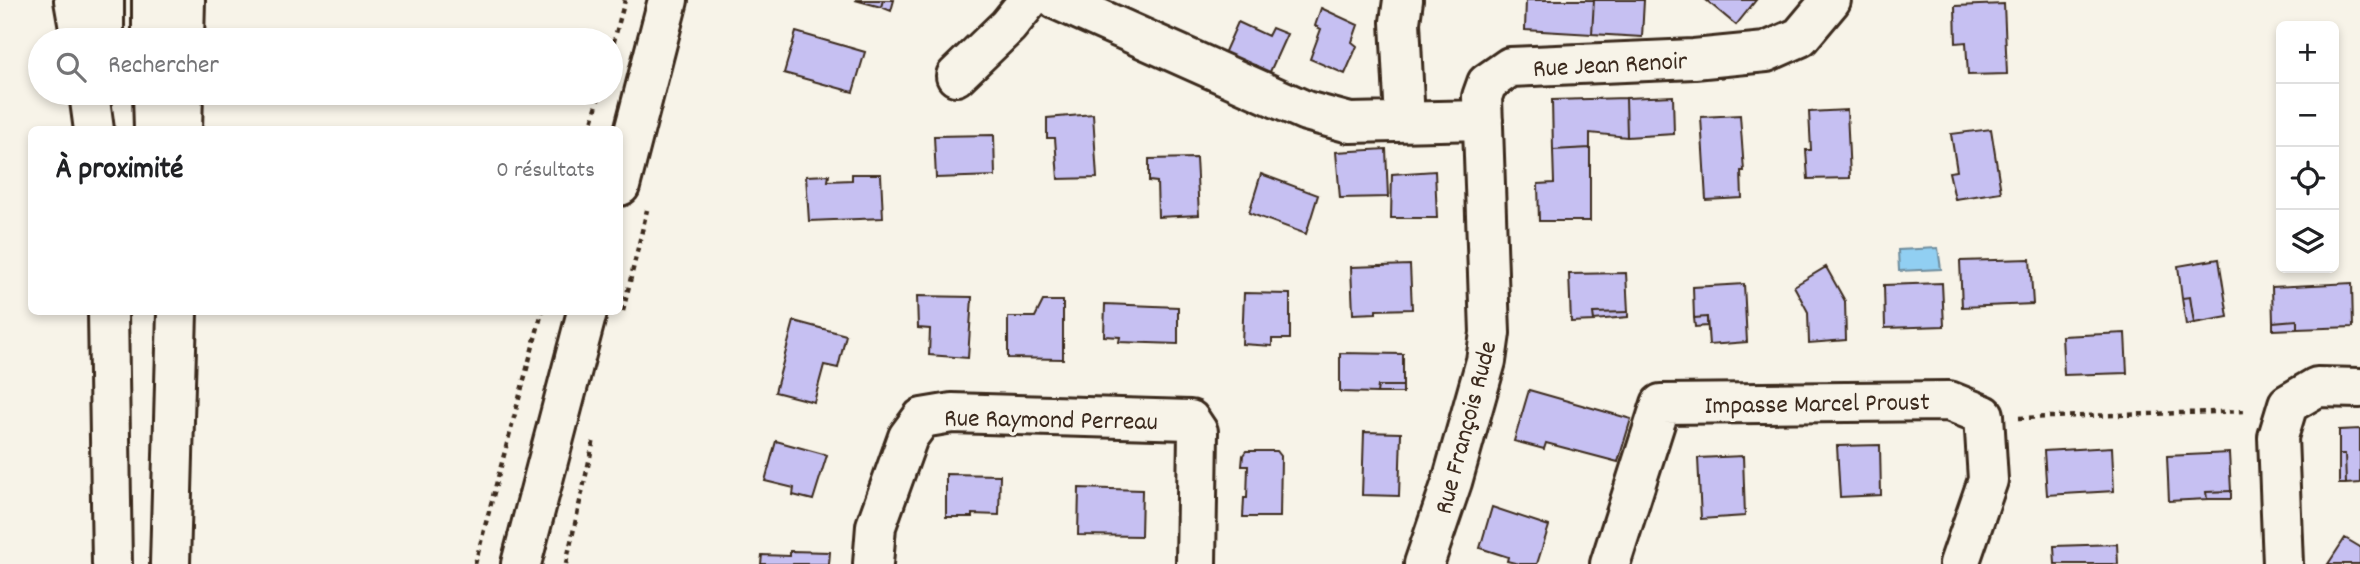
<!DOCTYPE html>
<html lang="fr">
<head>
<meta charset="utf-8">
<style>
  :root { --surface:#fff; --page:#f6f6f6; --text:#202124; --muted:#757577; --line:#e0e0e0 }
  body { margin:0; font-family:Dekko,sans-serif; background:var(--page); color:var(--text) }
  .controls { position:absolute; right:21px; top:21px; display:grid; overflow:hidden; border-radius:10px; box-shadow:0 4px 10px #0003 }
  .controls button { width:63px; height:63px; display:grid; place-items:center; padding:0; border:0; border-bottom:2px solid var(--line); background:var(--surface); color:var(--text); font:35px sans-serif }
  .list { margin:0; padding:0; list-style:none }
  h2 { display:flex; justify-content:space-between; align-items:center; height:91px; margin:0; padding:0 28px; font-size:30px }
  h2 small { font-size:23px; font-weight:400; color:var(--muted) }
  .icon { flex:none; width:38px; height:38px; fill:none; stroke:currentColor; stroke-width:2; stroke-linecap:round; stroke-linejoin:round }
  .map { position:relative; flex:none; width:2360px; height:564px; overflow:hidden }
  .search { position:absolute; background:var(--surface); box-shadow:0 4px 10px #0003; left:28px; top:28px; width:595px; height:77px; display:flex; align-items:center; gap:18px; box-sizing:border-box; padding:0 24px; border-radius:38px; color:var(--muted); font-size:26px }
  .panel { position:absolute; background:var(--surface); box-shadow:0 4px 10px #0003; left:28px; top:126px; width:595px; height:189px; border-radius:10px }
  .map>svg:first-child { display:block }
  .water { fill:#91cff2; stroke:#6f8d9d; stroke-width:2 }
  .building { fill:#c6c0f2; stroke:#3b2a1e; stroke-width:2 }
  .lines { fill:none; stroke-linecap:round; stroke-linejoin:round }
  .minor-casing { stroke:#3b2a1e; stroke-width:44 }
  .highway-casing { stroke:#3b2a1e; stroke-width:44 }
  .path { stroke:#3b2a1e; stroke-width:4.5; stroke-dasharray:5 5; stroke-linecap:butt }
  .minor { stroke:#f7f3e8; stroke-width:38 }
  .highway { stroke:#f7f3e8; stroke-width:38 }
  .labels { text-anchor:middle; stroke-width:7; stroke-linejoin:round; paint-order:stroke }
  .street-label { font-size:26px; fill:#3b2a1e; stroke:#f7f3e8 }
</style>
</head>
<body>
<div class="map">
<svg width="2360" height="564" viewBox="0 0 2360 564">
  <rect width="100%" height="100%" fill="#f7f3e8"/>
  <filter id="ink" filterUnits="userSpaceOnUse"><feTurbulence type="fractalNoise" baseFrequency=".0143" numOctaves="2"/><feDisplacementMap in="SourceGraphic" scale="14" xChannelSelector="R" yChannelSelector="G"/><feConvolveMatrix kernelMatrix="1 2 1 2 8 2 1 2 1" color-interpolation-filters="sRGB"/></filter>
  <g filter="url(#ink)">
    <path class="water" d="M1938 248 1941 269 1899 271 1898 250Z"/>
    <path class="building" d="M855 0H883L881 7Z
      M883 0H894L891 11 881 7Z
      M1526 0H1594L1592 34 1525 30Z
      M1594 0H1644L1642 37 1592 34Z
      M1706 0H1756L1736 25Z
      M2004 4 2007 74 1968 75 1966 42 1956 43 1955 6Z
      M1321 8 1358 25 1352 42 1357 46 1345 74 1310 59 1321 29 1315 26Z
      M1238 22 1268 36 1272 28 1287 34 1269 74 1255 65 1251 71 1222 58Z
      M796 32 865 52 853 92 784 73Z
      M1673 96 1674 134 1627 137 1626 98Z
      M1626 98 1627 137 1590 133V148L1553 150 1552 100Z
      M1847 110 1850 178 1808 179 1806 150H1811L1809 112Z
      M1093 114 1097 178 1058 179 1055 138H1047V118Z
      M1740 115 1744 171H1741L1742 198 1706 200 1701 117Z
      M1991 129 2001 192 1955 199 1949 172 1957 171 1951 134Z
      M994 135 995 176 936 178 934 136Z
      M1590 148V221H1539L1538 184 1554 183 1553 150Z
      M1386 149 1388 197 1340 198 1336 152Z
      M1196 158 1199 215 1158 217 1157 182 1149 181V159Z
      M1435 171 1437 218H1391L1392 174Z
      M852 174H881L883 218 809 221 806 176 829 175 828 181 852 180Z
      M1261 174 1318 195 1306 234 1249 213Z
      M2030 259 2033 304 1962 307 1960 261Z
      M2219 259 2228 317 2194 323 2190 297 2182 298 2178 266Z
      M1410 265 1412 309 1376 310V313L1353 314 1351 267Z
      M1826 267 1845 301 1846 340 1809 343 1808 312 1794 286Z
      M1626 273 1628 312 1593 313 1594 321 1571 322 1569 274Z
      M1942 283 1944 326 1885 328 1884 285Z
      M2352 283 2353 327 2297 329V320L2273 322 2272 287Z
      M1744 284 1747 342 1709 345 1707 317 1694 318 1693 287Z
      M1244 293 1290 294V339H1272V346L1242 344Z
      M917 296 972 297 968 358 929 355 930 329 918 328Z
      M2190 297 2194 323 2186 325 2182 298Z
      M1043 301H1063V359L1008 358V317H1035Z
      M1105 304 1178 307V344L1119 342 1120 337 1104 336Z
      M1628 312V317L1594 320 1593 313Z
      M1707 317V326L1695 327 1694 318Z
      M2297 320V329L2273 330V322Z
      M794 321 846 335 838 368 824 365 814 402 775 392Z
      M2125 333 2127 373 2064 375 2062 336Z
      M1340 353 1403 354V386H1378L1377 393 1340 392Z
      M1378 386H1403V393H1377Z
      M1529 390 1631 419 1618 462 1546 443 1544 449 1514 441Z
      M2360 429V483L2346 484 2345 454H2339V430Z
      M1364 432 1401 433 1399 496 1362 495Z
      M776 441 827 455 813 500 793 495 794 488 765 481Z
      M1880 445 1881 495 1840 497 1837 446Z
      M2112 447 2114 491 2047 495 2044 451Z
      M1246 451H1277L1281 456 1280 517H1243L1244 498H1247L1248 466H1242L1243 455Z
      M2229 453 2231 491 2206 492 2207 499 2169 501 2167 456Z
      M2339 454H2345L2346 484H2339Z
      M1743 456 1745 516 1701 519 1698 458Z
      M946 474 1000 475 999 515 972 514V517H946Z
      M1079 488 1142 490 1141 536 1078 535Z
      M2231 491V499H2207L2206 492Z
      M1492 507 1549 526 1537 564H1519L1507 561 1508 557 1480 548Z
      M2345 538 2360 547V564H2328Z
      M2117 544 2118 564H2055L2054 546Z
      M790 551 830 552 829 564H761L762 555 790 556Z"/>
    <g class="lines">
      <g class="minor-casing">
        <path id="minor" d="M1057 0 1306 111 1350 123 1483 120
          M1403 0 1400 22 1405 121
          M956 76 1008 26 1029 0
          M620 186 668 0
          M521 564 587 312
          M873 564 876 526 908 437 922 418 952 413 1190 420 1198 432 1196 564
          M1424 564 1452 482 1486 361 1490 333 1482 97 1487 83 1510 67 1694 59 1766 52 1800 37 1831 0
          M1610 564 1661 404 1949 401 1984 415 1988 480 1959 564
          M2283 564 2278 437 2288 404 2317 387 2360 388"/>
      </g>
      <g class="highway-casing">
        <path id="highway" d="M74 0 81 40
          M104 0V40
          M152 0V40
          M184 40 185 0
          M89 93 94 130
          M153 93 154 130
          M182 130 183 93
          M108 312 112 564
          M170 564 177 312"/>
      </g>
      <path class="path" d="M611 52 625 0
        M590 130 600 93
        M623 311 647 210
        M2019 418 2248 411
        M475 564 542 312
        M566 564 594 439"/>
      <use href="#minor" class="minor"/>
      <use href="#highway" class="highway"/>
    </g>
  </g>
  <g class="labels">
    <g class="street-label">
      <text transform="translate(1610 63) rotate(-3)" y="9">Rue Jean Renoir</text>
      <text transform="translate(1817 402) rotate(-1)" y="9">Impasse Marcel Proust</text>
      <text transform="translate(1051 418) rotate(1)" y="9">Rue Raymond Perreau</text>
      <text transform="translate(1464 427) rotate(-75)" y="9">Rue François Rude</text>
    </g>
  </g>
</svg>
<div class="controls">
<button>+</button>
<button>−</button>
<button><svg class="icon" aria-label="locate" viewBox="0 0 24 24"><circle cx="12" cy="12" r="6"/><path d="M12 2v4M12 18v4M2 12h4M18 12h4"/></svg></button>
<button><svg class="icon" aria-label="layers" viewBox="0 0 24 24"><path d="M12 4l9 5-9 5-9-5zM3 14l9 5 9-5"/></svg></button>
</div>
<div class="search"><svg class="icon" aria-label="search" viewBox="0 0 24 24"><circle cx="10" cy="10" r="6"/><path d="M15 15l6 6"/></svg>Rechercher</div>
<section class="panel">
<h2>À proximité<small>0 résultats</small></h2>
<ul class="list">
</ul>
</section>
</div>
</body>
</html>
